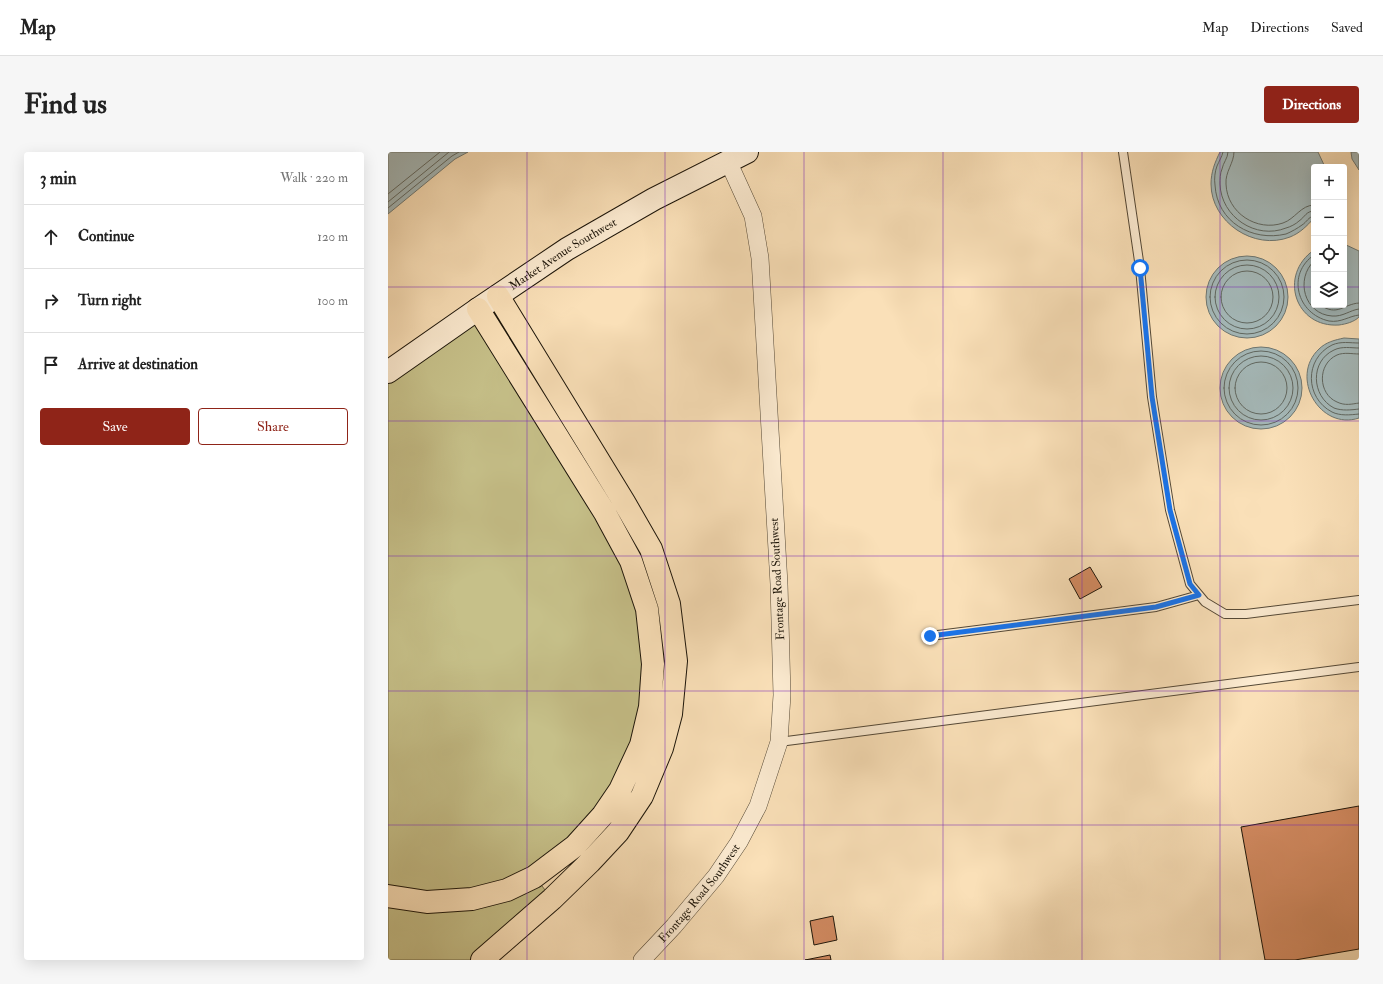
<!DOCTYPE html>
<html lang="en">
<head>
<meta charset="utf-8">
<style>
  :root { --surface:#fff; --page:#f6f6f6; --text:#222; --muted:#767676; --line:#e0e0e0; --accent:#8f2418 }
  body { margin:0; font-family:"IM FELL Double Pica",serif; background:var(--page); color:var(--text) }
  .controls { position:absolute; right:12px; top:12px; display:grid; overflow:hidden; border-radius:4px; box-shadow:0 4px 16px #0002 }
  .controls button { width:36px; height:36px; display:grid; place-items:center; padding:0; border:0; border-bottom:1px solid var(--line); background:var(--surface); color:var(--text); font:20px sans-serif }
  .stop { position:absolute; width:12px; height:12px; margin:-9px; border:3px solid #1a73e8; border-radius:50%; background:#fff }
  .stop.end { background:#1a73e8; border-color:#fff; box-shadow:0 1px 4px #0008 }
  .list { margin:0; padding:0; list-style:none }
  h2 { display:flex; justify-content:space-between; align-items:center; height:52px; margin:0; padding:0 16px; font-size:17px }
  h2 small { font-size:13px; font-weight:400; color:var(--muted) }
  .list li { display:grid; grid-template-columns:26px 1fr auto; gap:12px; align-items:center; box-sizing:border-box; height:64px; padding:0 16px; border-top:1px solid var(--line) }
  .list b { display:block; font-size:15px; white-space:nowrap }
  .list em { font-size:13px; font-style:normal; color:var(--muted) }
  .actions { display:flex; gap:8px; padding:12px 16px }
  .actions a { flex:1; padding:9px 0; border:1px solid var(--accent); border-radius:4px; text-align:center; font-size:14px; color:var(--accent) }
  .actions .main { background:var(--accent); color:#fff }
  .icon { flex:none; width:22px; height:22px; fill:none; stroke:currentColor; stroke-width:2; stroke-linecap:round; stroke-linejoin:round }
  .map { position:relative; flex:none; width:971px; height:808px; overflow:hidden; border-radius:4px }
  header { display:flex; align-items:center; gap:24px; box-sizing:border-box; height:56px; padding:0 20px; background:var(--surface); border-bottom:1px solid var(--line) }
  header strong { font-size:19px }
  nav { display:flex; gap:22px; margin-inline-start:auto; font-size:14px }
  .intro { display:flex; align-items:center; justify-content:space-between; box-sizing:border-box; height:96px; padding:0 24px }
  h1 { margin:0; font-size:28px }
  .button { padding:10px 18px; border-radius:4px; background:var(--accent); color:#fff; font-size:14px; font-weight:700 }
  main { display:flex; gap:24px; padding:0 24px }
  aside { flex:1; background:var(--surface); border-radius:4px; box-shadow:0 4px 16px #0002 }
  .map>svg:first-child { display:block }
  .green { fill:#c6c089; stroke:#716a4a }
  .water { fill:#a5babb; stroke:#6e7874 }
  .lines { fill:none; stroke-linecap:round; stroke-linejoin:round }
  .shore { stroke:#606862; stroke-width:1 }
  .building { fill:#d48c63; stroke:#1c150a }
  .service-casing { stroke:#544836; stroke-width:10 }
  .minor-casing { stroke:#544836; stroke-width:18 }
  .secondary-casing { stroke:#1c150a; stroke-width:24 }
  .motorway-casing { stroke:#1c150a; stroke-width:24 }
  .service { stroke:#fcebd1; stroke-width:8 }
  .minor { stroke:#fcebd1; stroke-width:17 }
  .secondary { stroke:#fcebd1; stroke-width:22 }
  .motorway { stroke:#fae0b8; stroke-width:22 }
  .route { stroke:#1a73e8; stroke-width:5 }
  .grid { fill:none; stroke:#7b2cbf; stroke-width:1; stroke-opacity:0.55 }
  .labels { text-anchor:middle; stroke-width:3.5; stroke-linejoin:round; paint-order:stroke }
  .street-label { font-size:12px; fill:#1c150a; stroke:#fcebd1 }
</style>
</head>
<body>
<header>
<strong>Map</strong>
<nav><a>Map</a><a>Directions</a><a>Saved</a></nav>
</header>
<div class="intro"><h1>Find us</h1><a class="button">Directions</a></div>
<main>
<aside>
<h2>3 min<small>Walk · 220 m</small></h2>
<ul class="list">
<li><svg class="icon" aria-label="ahead" viewBox="0 0 24 24"><path d="M12 20V5M6 11l6-6 6 6"/></svg><div><b>Continue</b></div><em>120 m</em></li>
<li><svg class="icon" aria-label="right" viewBox="0 0 24 24"><path d="M7 20v-9h11M14 6l5 5-5 5"/></svg><div><b>Turn right</b></div><em>100 m</em></li>
<li><svg class="icon" aria-label="arrive" viewBox="0 0 24 24"><path d="M6 21V4h12l-3 4 3 4H6"/></svg><div><b>Arrive at destination</b></div></li>
</ul>
<div class="actions"><a class="main">Save</a><a>Share</a></div>
</aside>
<div class="map">
<svg width="971" height="808" viewBox="0 0 971 808">
  <rect width="100%" height="100%" fill="#fae0b8"/>
  <filter id="stains"><feTurbulence type="fractalNoise" baseFrequency=".005" numOctaves="4"/><feColorMatrix values="0 0 0 0 .2 0 0 0 0 .09 0 0 0 0 .02 0 0 0 .5 -.17"/></filter>
  <radialGradient id="worn" r=".72"><stop offset=".6" stop-color="#630" stop-opacity="0"/><stop offset="1" stop-color="#630" stop-opacity=".3"/></radialGradient>
  <path class="green" d="M90 157 217 361 265 512 232 638 147 725 164 747 94 808H0V220Z"/>
  <path class="water" d="M0 0H80L67 7 0 62Z
    M832 0H930L937 15H926V66C919 74 912 81 902 85 866 99 823 70 823 32 823 20 827 10 832 0Z
    M963 0H971V18L964 7Z
    M956 92 971 99V165C966 170 958 172 951 173 907 176 890 123 926 98V153H956Z
    M818 145a41 41 0 1 1 82 0a41 41 0 1 1-82 0Z
    M956 186 971 187V266C932 279 901 225 931 197 938 190 947 188 956 186Z
    M832 236a41 41 0 1 1 82 0a41 41 0 1 1-82 0Z"/>
  <g class="lines">
    <path class="shore" d="M835 0C834 5 831 9 829 14 827 19 826 27 827 33 829 70 864 90 898 82 903 80 910 76 914 73 919 70 920 65 926 64
      M840 0C840 6 835 11 834 17 832 21 832 28 832 32 833 65 868 88 898 76 902 75 908 72 911 69 917 65 918 59 926 59
      M846 0C846 11 837 20 838 32 839 61 869 80 895 71 907 67 913 53 926 53
      M0 42 52 0
      M0 50 61 0
      M0 56 64 4 71 0
      M926 103C898 122 909 162 941 169 953 171 961 164 971 163
      M822 145a37 37 0 1 1 74 0a37 37 0 1 1-74 0Z
      M926 109C907 127 916 162 944 164 955 165 962 158 971 157
      M827 145a32 32 0 1 1 64 0a32 32 0 1 1-64 0Z
      M833 145a26 26 0 1 1 52 0a26 26 0 1 1-52 0Z
      M932 153C950 165 955 152 971 151
      M971 191C962 191 953 189 944 193 916 207 917 246 944 260 952 264 962 263 971 262
      M971 196C963 196 954 194 946 198 922 209 923 244 946 256 954 259 963 258 971 257
      M836 236a37 37 0 1 1 74 0a37 37 0 1 1-74 0Z
      M971 202C964 202 956 200 949 203 929 212 930 242 949 250 957 254 964 252 971 251
      M841 236a32 32 0 1 1 64 0a32 32 0 1 1-64 0Z
      M847 236a26 26 0 1 1 52 0a26 26 0 1 1-52 0Z"/>
  </g>
  <path class="building" d="M702 415 714 435 692 447 681 427Z
    M971 654V797L907 808H877L853 675Z
    M445 764 449 788 426 793 422 769Z
    M442 803 443 808H417Z"/>
  <g class="lines">
    <g class="service-casing">
      <path id="service" d="M735 0 752 116 764 245 782 358 802 432 817 450 837 462H858L971 448
        M542 484 768 455 811 443
        M391 590 971 515"/>
    </g>
    <g class="minor-casing">
      <g id="minor">
        <path id="s1" d="M254 808 286 774 328 724 351 690 370 654 391 590 394 543 391 432 372 106 365 64 340 9"/>
      </g>
    </g>
    <g class="secondary-casing">
      <g id="secondary">
        <path id="s2" d="M0 220 90 157 179 97 266 47 359 0"/>
      </g>
    </g>
    <g class="motorway-casing">
      <path id="motorway" d="M0 744 39 750 84 747 119 738 146 725 187 694 215 663 232 638 253 593 262 555 265 512 259 457 243 409 217 361 90 157
        M94 808 164 747 202 710 230 680 254 644 274 596 283 562 288 509 281 452 263 397 236 350 110 144"/>
    </g>
    <use href="#service" class="service"/>
    <use href="#minor" class="minor"/>
    <use href="#secondary" class="secondary"/>
    <use href="#motorway" class="motorway"/>
  </g>
  <g class="lines">
    <path class="route" d="M542 484 768 455 811 443 802 432 782 358 764 245 752 116"/>
  </g>
  <path class="grid" d="M139 0V808M277 0V808M416 0V808M555 0V808M694 0V808M832 0V808M0 135H926M956 135H971M0 269H971M0 404H971M0 539H971M0 673H971"/>
  <g class="labels">
    <g class="street-label">
      <text dy="4" stroke="none"><textPath href="#s2" startOffset="211">Market Avenue Southwest</textPath></text>
      <text transform="translate(389 427) rotate(-93)" y="4">Frontage Road Southwest</text>
      <text dy="4" stroke="none"><textPath href="#s1" startOffset="88">Frontage Road Southwest</textPath></text>
    </g>
  </g>
  <rect width="100%" height="100%" filter="url(#stains)"/>
  <rect width="100%" height="100%" fill="url(#worn)"/>
</svg>
<div class="controls">
<button>+</button>
<button>−</button>
<button><svg class="icon" aria-label="locate" viewBox="0 0 24 24"><circle cx="12" cy="12" r="6"/><path d="M12 2v4M12 18v4M2 12h4M18 12h4"/></svg></button>
<button><svg class="icon" aria-label="layers" viewBox="0 0 24 24"><path d="M12 4l9 5-9 5-9-5zM3 14l9 5 9-5"/></svg></button>
</div>
<div class="stop" style="left:752px;top:116px"></div>
<div class="stop end" style="left:542px;top:484px"></div>
</div>
</main>
</body>
</html>
